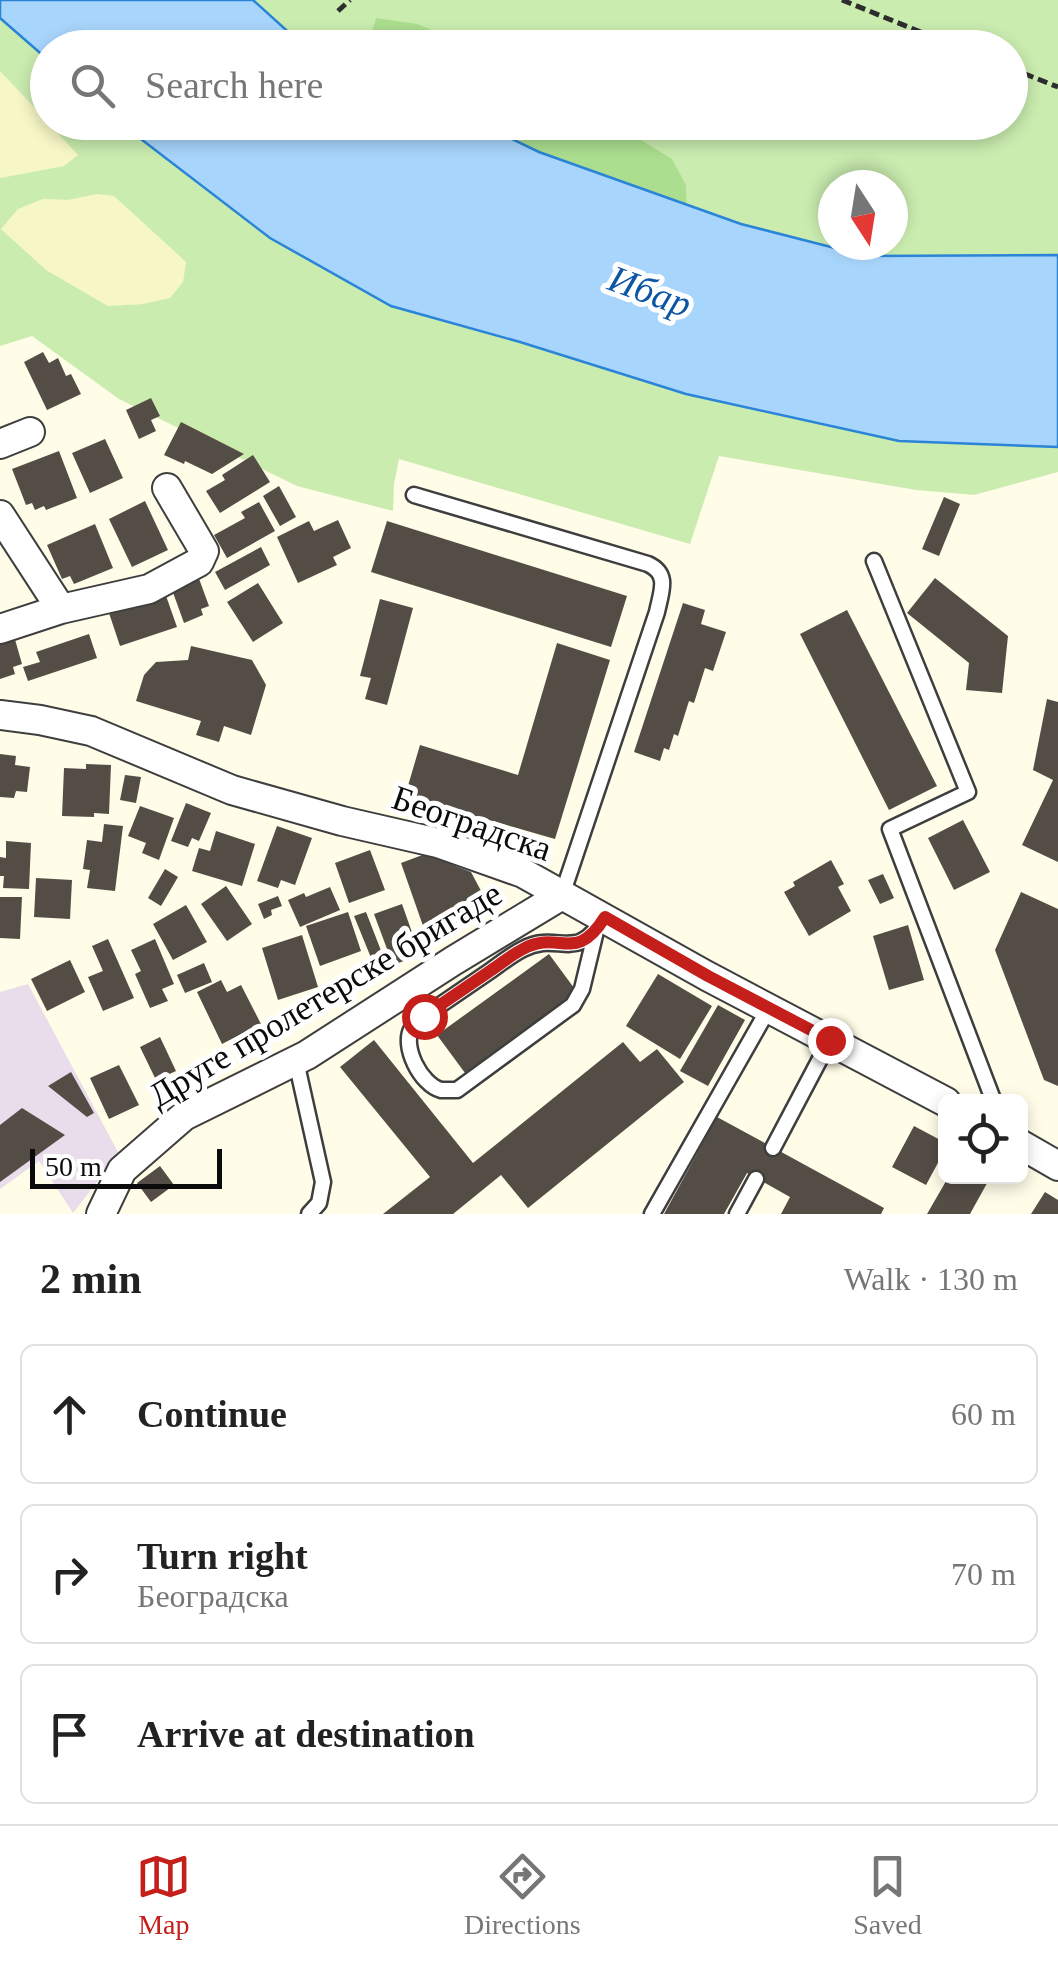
<!DOCTYPE html>
<html lang="en">
<head>
<meta charset="utf-8">
<style>
  :root { --surface:#fff; --page:#f2f2f2; --text:#222; --muted:#767676; --line:#e0e0e0; --accent:#c41f1a }
  body { margin:0; font-family:"Times New Roman",serif; background:var(--page); color:var(--text) }
  .controls { position:absolute; right:30px; bottom:30px; display:grid; overflow:hidden; border-radius:15px; box-shadow:0 5px 15px #0003 }
  .controls button { width:90px; height:90px; display:grid; place-items:center; padding:0; border:0; border-bottom:2px solid var(--line); background:var(--surface); color:var(--text); font:50px sans-serif }
  .compass { position:absolute; left:818px; top:170px; width:90px; height:90px; border-radius:50%; background:var(--surface); box-shadow:0 5px 15px #0003; rotate:168deg }
  .scale { position:absolute; left:30px; bottom:25px; width:192px; box-sizing:border-box; padding-left:10px; border:5px solid #0b0b0b; border-top:0; font-size:28px; line-height:35px; white-space:nowrap; color:#0b0b0b; -webkit-text-stroke:8px #fff; paint-order:stroke }
  .stop { position:absolute; width:30px; height:30px; margin:-22px; border:8px solid #c41f1a; border-radius:50%; background:#fff }
  .stop.end { background:#c41f1a; border-color:#fff; box-shadow:0 2px 10px #0008 }
  .list { margin:0; padding:0; list-style:none }
  h2 { display:flex; justify-content:space-between; align-items:center; height:130px; margin:0; padding:0 40px; font-size:42px }
  h2 small { font-size:32px; font-weight:400; color:var(--muted) }
  .list li { display:grid; grid-template-columns:65px 1fr auto; gap:30px; align-items:center; box-sizing:border-box; height:140px; margin:0 20px 20px; padding:0 20px; border:2px solid var(--line); border-radius:15px }
  .list b { display:block; font-size:38px; white-space:nowrap }
  .list p { margin:0; font-size:32px; white-space:nowrap; color:var(--muted) }
  .list em { font-size:32px; font-style:normal; color:var(--muted) }
  .icon { flex:none; width:55px; height:55px; fill:none; stroke:currentColor; stroke-width:2; stroke-linecap:round; stroke-linejoin:round }
  .map { position:relative; flex:none; width:1058px; height:1214px; overflow:hidden }
  .search { position:absolute; background:var(--surface); box-shadow:0 5px 15px #0003; left:30px; right:30px; top:30px; height:110px; display:flex; align-items:center; gap:25px; box-sizing:border-box; padding:0 35px; border-radius:55px; color:var(--muted); font-size:38px }
  .sheet { height:610px; background:var(--surface) }
  nav { display:flex; justify-content:space-around; align-items:center; box-sizing:border-box; height:140px; border-top:2px solid var(--line); background:var(--surface); font-size:28px; color:var(--muted) }
  nav a { display:grid; justify-items:center; gap:5px }
  nav .on { color:var(--accent) }
  .map>svg:first-child { display:block }
  .industrial { fill:#eaddeb }
  .farmland { fill:#f7f6c6 }
  .green { fill:#caecaf; fill-rule:evenodd }
  .forest { fill:#abde8e }
  .water { fill:#a8d5fb; stroke:#2a84d7; stroke-width:2.5 }
  .building { fill:#544d46 }
  .lines { fill:none; stroke-linecap:round; stroke-linejoin:round }
  .lane-casing { stroke:#3e3e3e; stroke-width:19 }
  .street-casing { stroke:#3e3e3e; stroke-width:32 }
  .path { stroke:#2d2d2d; stroke-width:5; stroke-dasharray:10 5; stroke-linecap:butt }
  .lane { stroke:#fff; stroke-width:14 }
  .street { stroke:#fff; stroke-width:28 }
  .route { stroke:#c41f1a; stroke-width:12 }
  .labels { text-anchor:middle; stroke-width:10; stroke-linejoin:round; paint-order:stroke }
  .street-label { font-size:35px; fill:#0b0b0b; stroke:#fff }
  .water-label { font-size:38px; font-style:italic; fill:#0c56a4; stroke:#fff }
</style>
</head>
<body>
<div class="map">
<svg width="1058" height="1214" viewBox="0 0 1058 1214">
  <rect width="100%" height="100%" fill="#fffce8"/>
  <path class="industrial" d="M28 984 119 1154 73 1213 39 1161 0 1189V992Z"/>
  <path class="farmland" d="M0 70 48 122 79 155 64 166 0 178Z
    M97 194 114 196 186 262 183 282 171 298 143 304 109 306 46 270 1 229 18 209 43 199 68 200Z"/>
  <path class="green" d="M253 0H1058V255L866 256 741 224 687 205 686 185 613 123 1010 122V48H473L376 18 367 47H305ZM833 185H893V245H833Z
    M0 18 47 59 48 122 0 71Z
    M48 123H120L270 238 391 306 520 342 686 394 899 441 1058 447V472L974 495 916 490 719 456 690 544 399 459 394 484 393 511 297 486 119 399 32 336 0 346V178L64 166 78 155ZM97 194 114 196 186 262 183 282 170 298 143 304 108 306 46 270 1 229 18 209 43 199 68 200Z"/>
  <path class="forest" d="M376 18 417 24 473 47H367Z
    M479 123H613L672 159 686 185 687 205 539 152Z"/>
  <path class="water" d="M0 0H253L305 47 48 48 47 59 0 18Z
    M120 123H479L539 152 741 224 866 256 1058 255V447L899 441 686 394 520 342 391 306 270 238Z"/>
  <path class="building" d="M43 352 49 363 58 358 66 376 71 374 81 394 47 410 24 362Z
    M151 398 160 416 151 420 156 431 139 439 126 410Z
    M181 422 244 454 212 474 185 461 184 464 164 455Z
    M105 439 123 478 90 493 72 453Z
    M59 451 77 498 46 510 44 506 35 510 32 503 26 505 12 469Z
    M253 455 270 482 220 513 206 491 225 480 222 475Z
    M279 486 296 517 280 526 263 496Z
    M944 497 960 504 939 556 922 549Z
    M145 501 168 550 132 567 109 519Z
    M259 502 275 531 227 558 214 535 245 518 241 512Z
    M338 520 351 548 333 557 337 565 298 583 277 537 309 521 314 531Z
    M387 521 627 596 611 647 371 572Z
    M95 524 113 568 74 584 70 576 62 579 47 545Z
    M261 547 270 565 225 590 215 572Z
    M198 576 209 606 201 609 203 615 184 623 171 587Z
    M935 578 1008 636 1002 693 966 690 969 663 907 613Z
    M258 583 283 623 253 642 227 602Z
    M165 593 177 627 120 646 107 607Z
    M380 599 413 608 387 705 365 699 371 678 360 676Z
    M683 603 705 610 701 624 726 632 713 671 705 668 694 703 689 701 678 736 674 734 669 750 664 748 660 761 634 752Z
    M847 610 937 786 889 810 800 634Z
    M89 634 97 658 28 681 23 667 40 662 36 652Z
    M14 636 22 664 13 667 15 674 0 679V640Z
    M557 643 610 660 555 839 405 796 420 745 518 775Z
    M191 646 252 660 266 685 251 735 224 726 219 742 196 735 201 721 136 701 144 675 156 662 188 660Z
    M1047 699 1058 702V862L1022 845 1053 780 1033 770Z
    M0 754 16 756 15 765 30 767 27 792 16 791 14 798 0 797Z
    M86 764 111 765 109 814 94 813V817L62 816 64 768 86 769Z
    M125 775 141 777 136 803 120 800Z
    M186 803 211 813 199 841 192 838 188 847 171 841Z
    M140 806 174 818 159 860 142 853 146 843 128 836Z
    M963 820 990 872 954 890 928 838Z
    M104 824 123 826 115 891 87 888 90 870 83 869 87 840 102 842Z
    M277 826 312 838 295 885 281 880 278 888 257 881Z
    M216 831 255 844 242 886 192 871 199 848 210 851Z
    M6 841 31 843 29 889 3 888 4 876H0V857L6 858Z
    M370 850 385 890 349 903 335 863Z
    M425 854 471 872 488 904 468 923 455 928 457 933 429 943 401 863Z
    M831 860 844 884 838 887 851 911 809 936 784 892 795 886 793 882Z
    M165 869 178 877 161 906 148 898Z
    M883 874 894 898 880 904 868 880Z
    M36 878 72 880 70 919 34 917Z
    M226 886 252 924 227 941 201 904Z
    M330 887 340 910 300 927 288 900 304 893 306 897Z
    M1021 892 1058 909V1086L1044 1080 995 950Z
    M278 896 282 906 271 910 272 915 264 919 258 904Z
    M0 897H22L20 939 0 938Z
    M402 904 420 955 393 965 374 914Z
    M186 905 207 942 173 960 153 924Z
    M348 912 361 951 320 966 306 926Z
    M366 912 387 966 376 970 354 916Z
    M908 925 924 980 889 990 873 936Z
    M302 935 318 987 278 1000 262 948Z
    M108 939 134 998 103 1011 88 977 103 971 92 946Z
    M155 939 174 984 162 989 168 1001 150 1008 135 974 141 971 131 950Z
    M549 954 577 992 465 1073 437 1035Z
    M70 960 85 992 47 1011 31 979Z
    M204 963 212 982 185 993 177 975Z
    M658 974 712 1006 680 1059 626 1026Z
    M221 980 227 992 241 985 261 1024 222 1044 197 992Z
    M718 1005 745 1020 708 1086 680 1071Z
    M160 1037 176 1071 156 1080 140 1047Z
    M374 1040 473 1163 623 1042 640 1062 657 1049 684 1082 528 1208 501 1175 453 1214H383L430 1177 340 1067Z
    M206 1061 212 1072 192 1082 186 1071Z
    M119 1065 139 1105 109 1119 90 1078Z
    M71 1072 94 1113 87 1117 48 1086Z
    M179 1075 187 1092 159 1104 152 1087Z
    M22 1108 65 1135 0 1182V1125Z
    M717 1117 884 1208 881 1214H781L790 1197 747 1173 724 1214H664Z
    M914 1126 946 1143V1148L926 1185 892 1167Z
    M160 1166 174 1185 151 1202 137 1183Z
    M949 1176H991L970 1214H927Z
    M1045 1192 1058 1200V1214H1031Z"/>
  <g class="lines">
    <g class="lane-casing">
      <path id="lane" d="M414 495 648 564C670 574 661 592 657 612L562 895
        M874 561 968 792 890 829 994 1102
        M596 931 582 989 573 1005 457 1090C455 1090 443 1090 441 1090 421 1085 401 1046 412 1028 415 1023 420 1020 424 1016 446 1001 468 986 490 971 500 964 511 955 523 949 559 930 576 965 604 917
        M296 1061 323 1182 319 1203 309 1214
        M773 1148 830 1040
        M652 1214 769 1008
        M737 1214 756 1179"/>
    </g>
    <g class="street-casing">
      <path id="street" d="M0 444 30 432
        M0 515 61 609
        M0 629 61 609 149 589 199 562 204 551 167 488
        M0 715 40 720 91 731 232 790 342 821 438 843 523 873 707 976 946 1102
        M1020 1144 1058 1166
        M101 1214 122 1170 184 1116 307 1055 453 961 562 895"/>
    </g>
    <path class="path" d="M842 0 960 48
      M338 11 350 0
      M1010 68 1058 87"/>
    <use href="#lane" class="lane"/>
    <use href="#street" class="street"/>
  </g>
  <g class="lines">
    <path class="route" d="M424 1016C446 1001 468 986 490 971 501 964 511 955 523 949 560 929 575 965 605 917L708 976 830 1040"/>
  </g>
  <g class="labels">
    <g class="street-label">
      <text transform="translate(472 823) rotate(19)" y="12">Београдска</text>
      <text transform="translate(325 994) rotate(-31)" y="12">Друге пролетерске бригаде</text>
    </g>
    <g class="water-label">
      <text transform="translate(650 291) rotate(20)" y="13">Ибар</text>
    </g>
  </g>
</svg>
<div class="controls">
<button><svg class="icon" aria-label="locate" viewBox="0 0 24 24"><circle cx="12" cy="12" r="6"/><path d="M12 2v4M12 18v4M2 12h4M18 12h4"/></svg></button>
</div>
<svg class="compass" viewBox="-18 -18 36 36"><path d="M0-13l5 13h-10z" fill="#e53935"/><path d="M0 13l5-13h-10z" fill="#767676"/></svg>
<div class="scale">50 m</div>
<div class="stop" style="left:424px;top:1016px"></div>
<div class="stop end" style="left:830px;top:1040px"></div>
<div class="search"><svg class="icon" aria-label="search" viewBox="0 0 24 24"><circle cx="10" cy="10" r="6"/><path d="M15 15l6 6"/></svg>Search here</div>
</div>
<section class="sheet">
<h2>2 min<small>Walk · 130 m</small></h2>
<ul class="list">
<li><svg class="icon" aria-label="ahead" viewBox="0 0 24 24"><path d="M12 20V5M6 11l6-6 6 6"/></svg><div><b>Continue</b></div><em>60 m</em></li>
<li><svg class="icon" aria-label="right" viewBox="0 0 24 24"><path d="M7 20v-9h11M14 6l5 5-5 5"/></svg><div><b>Turn right</b><p>Београдска</p></div><em>70 m</em></li>
<li><svg class="icon" aria-label="arrive" viewBox="0 0 24 24"><path d="M6 21V4h12l-3 4 3 4H6"/></svg><div><b>Arrive at destination</b></div></li>
</ul>
</section>
<nav>
<a class="on"><svg class="icon" aria-label="map" viewBox="0 0 24 24"><path d="M3 6l6-2 6 2 6-2v14l-6 2-6-2-6 2zM9 4v14M15 6v14"/></svg>Map</a>
<a><svg class="icon" aria-label="directions" viewBox="0 0 24 24"><path d="M12 3l9 9-9 9-9-9zM9 14v-3h6M13 9l2 2-2 2"/></svg>Directions</a>
<a><svg class="icon" aria-label="saved" viewBox="0 0 24 24"><path d="M7 4h10v16l-5-4-5 4z"/></svg>Saved</a>
</nav>
</body>
</html>
